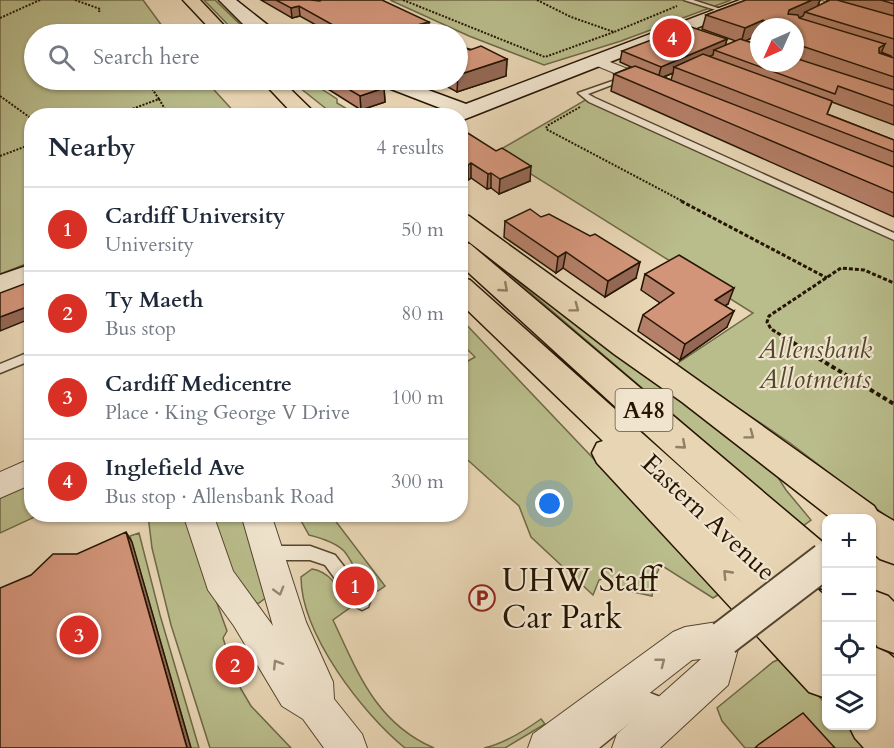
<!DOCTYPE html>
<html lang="en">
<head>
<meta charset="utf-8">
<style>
  :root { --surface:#fff; --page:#f2f2f3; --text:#1f2937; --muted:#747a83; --line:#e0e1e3; --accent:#d93025 }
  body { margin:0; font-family:Cardo,serif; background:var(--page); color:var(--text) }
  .controls { position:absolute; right:18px; bottom:18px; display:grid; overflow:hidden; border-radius:12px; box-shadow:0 2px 4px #0004 }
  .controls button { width:54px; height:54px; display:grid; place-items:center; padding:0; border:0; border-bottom:2px solid var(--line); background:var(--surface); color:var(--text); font:30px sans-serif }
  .compass { position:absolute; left:750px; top:18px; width:54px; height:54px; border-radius:50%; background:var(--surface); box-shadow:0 2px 4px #0004; rotate:225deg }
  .you { position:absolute; left:550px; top:504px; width:21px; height:21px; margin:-15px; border:4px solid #fff; border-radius:50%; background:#1a73e8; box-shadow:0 0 0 9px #1a73e833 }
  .badge { display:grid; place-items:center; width:39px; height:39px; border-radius:50%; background:var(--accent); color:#fff; font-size:20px; font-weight:700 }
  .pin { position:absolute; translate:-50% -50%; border:3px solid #fff; box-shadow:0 2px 6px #0006 }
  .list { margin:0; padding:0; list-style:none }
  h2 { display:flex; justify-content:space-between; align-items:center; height:78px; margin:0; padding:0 24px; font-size:26px }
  h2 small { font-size:20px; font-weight:400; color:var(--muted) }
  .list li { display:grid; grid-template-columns:39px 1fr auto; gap:18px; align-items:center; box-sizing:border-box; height:84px; padding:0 24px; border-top:2px solid var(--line) }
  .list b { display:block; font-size:22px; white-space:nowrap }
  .list p { margin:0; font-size:20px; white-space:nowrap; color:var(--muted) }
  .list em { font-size:20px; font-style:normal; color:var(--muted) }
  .icon { flex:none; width:33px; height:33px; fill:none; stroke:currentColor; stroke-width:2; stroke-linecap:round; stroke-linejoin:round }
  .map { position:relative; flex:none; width:894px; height:748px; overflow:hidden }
  .search { position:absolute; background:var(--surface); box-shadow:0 2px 4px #0004; left:24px; top:24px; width:444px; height:66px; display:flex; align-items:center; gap:15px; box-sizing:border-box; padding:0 21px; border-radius:33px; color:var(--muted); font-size:22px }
  .panel { position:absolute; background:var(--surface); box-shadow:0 2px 4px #0004; left:24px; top:108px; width:444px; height:414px; border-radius:24px }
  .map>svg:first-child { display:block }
  .green { fill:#b9bc8b; stroke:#6f6846; stroke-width:1.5 }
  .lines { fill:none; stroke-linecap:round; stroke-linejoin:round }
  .lane-casing { stroke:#56452e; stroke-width:3 }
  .street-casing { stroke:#56452e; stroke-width:2 }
  .secondary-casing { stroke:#251502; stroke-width:3 }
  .highway-casing { stroke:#251502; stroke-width:3 }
  .path-far2 { stroke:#251502; stroke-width:2; stroke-dasharray:2 1.5; stroke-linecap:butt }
  .path-far1 { stroke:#251502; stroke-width:3; stroke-dasharray:4 2; stroke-linecap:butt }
  .path { stroke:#251502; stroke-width:4; stroke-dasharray:4.5 3; stroke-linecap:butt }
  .lane { fill:#f0e4ce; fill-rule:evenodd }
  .street { fill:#f0e4ce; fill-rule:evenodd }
  .secondary { fill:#f0e4ce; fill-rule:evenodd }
  .highway { fill:#e8d5b4; fill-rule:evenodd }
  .street-bridge-casing { stroke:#56452e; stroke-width:38; stroke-linecap:butt }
  .street-bridge { stroke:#f0e4ce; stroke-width:34 }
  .wall { fill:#b58069; stroke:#251502; stroke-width:1.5; fill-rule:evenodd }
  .shaded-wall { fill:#946855; stroke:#251502; stroke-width:1.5 }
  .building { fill:#d3957a; stroke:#251502; stroke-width:1.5 }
  .oneway { stroke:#907f64 }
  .oneway2 { stroke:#958772 }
  .labels { text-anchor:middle; stroke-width:4.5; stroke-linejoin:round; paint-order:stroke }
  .shield { fill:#f0e4ce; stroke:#62533f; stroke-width:1.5 }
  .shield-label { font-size:24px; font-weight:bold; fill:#251502 }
  .park-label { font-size:26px; font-style:italic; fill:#51472b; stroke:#f0e4ce }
  .street-label { font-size:26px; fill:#251502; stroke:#f0e4ce }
  .near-poi-label { font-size:32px; fill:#251502; stroke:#f0e4ce; text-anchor:start }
</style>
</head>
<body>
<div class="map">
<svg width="894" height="748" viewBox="0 0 894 748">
  <rect width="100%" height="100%" fill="#e8d5b4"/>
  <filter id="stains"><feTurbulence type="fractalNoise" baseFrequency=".00333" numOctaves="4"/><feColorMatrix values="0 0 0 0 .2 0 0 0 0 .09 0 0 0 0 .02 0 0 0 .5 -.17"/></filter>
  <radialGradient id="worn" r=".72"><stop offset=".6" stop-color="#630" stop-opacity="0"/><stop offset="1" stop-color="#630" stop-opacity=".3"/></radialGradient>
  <path class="green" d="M0 0H143L168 34H34V80H205L237 115 32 116 31 262 0 274Z
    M204 0H215L243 27 262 34H237Z
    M390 0H731L621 41 544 65 469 36Z
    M290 80C308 79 322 89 337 99V103L357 115H334Z
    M587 99 894 239V522L790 443 675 365 753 313 496 152Z
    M474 244 774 471 786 490 811 520 803 526Z
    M460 318 721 593 713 598 661 565 654 579 652 596 620 589 609 577 599 580 593 595 531 537 519 506 461 454V365L475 357 461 343Z
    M31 477 32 514 39 515 0 533V493Z
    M148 515H185L227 631 223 638 238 684 251 706 291 748H210L171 625 152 548Z
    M209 515H241L268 596 259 603 247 605Z
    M303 515H331L385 586 378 591C358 585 356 565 344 551 335 542 321 538 309 535L299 517Z
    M139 533 160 615 199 748H191L130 536Z
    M312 569C332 572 341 592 351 607L333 620C358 673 376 723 434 748H405C363 714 301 634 301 577Z
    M782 658 826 704V726H847L869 748H745L722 721 717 708 773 662Z
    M541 719 545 724 505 748H484C504 744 524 731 541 719Z"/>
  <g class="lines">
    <g class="lane-casing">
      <path id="lane" d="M684 0H693L727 11 722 12Z
        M624 77 630 78 588 94 595 98 894 233V240L589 102 578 93Z
        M32 351V360L0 373V364Z
        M270 546H310L335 555 368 597 370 602 368 607 362 610 356 607 325 565 310 560H270L265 558 262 553 265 548Z
        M645 691 673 702 676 708 673 714 667 717 647 709 599 748H575L578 742 639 694Z"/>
    </g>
    <g class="street-casing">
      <path id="street" d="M799 0H818L894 22V30L801 3Z
        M595 56 658 81 661 84 658 87H648L590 63 588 60 590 57Z
        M32 458V484L0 498V472Z
        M183 514H213L233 571 273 626 241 514H271L306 622 333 682 334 699 362 734 367 748H324L303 719 282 706 234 626 208 590Z
        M724 621 736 626 741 638 728 685 660 748H612L617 734 701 659 692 660 579 748H528L533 734 673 632 685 627Z"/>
    </g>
    <g class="secondary-casing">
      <path id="secondary" d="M219 0H236L279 34H259L243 24Z
        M740 0H762L760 3 460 121V116H444L448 111 378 84 375 80H401L466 104Z
        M32 264V283L0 294V275Z"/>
    </g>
    <g class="highway-casing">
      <path id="highway" d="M183 0H200L232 34H215Z
        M261 80H281L318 116H295Z
        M460 214 469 216C603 314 740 409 874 506L877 511 894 521V564L880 559 872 552V518H831L682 402 614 354 460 235Z
        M460 242 470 244 826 545V590L814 586 826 597V698L809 692 597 463 592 453 597 443 603 441 460 303V277L470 280 745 525 460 265Z
        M872 590 888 596 894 602V653L878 647 872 640Z
        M872 646 888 653 894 658V748H864L855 738 849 726H872Z"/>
    </g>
    <path class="path-far2" d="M75 0 100 9 99 12
      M403 0 545 57 614 32
      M537 0 571 17 614 32 677 6
      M0 18 40 0
      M0 96 32 119
      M159 99 169 116
      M580 107 547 126 546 129 684 202
      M113 116 159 99 146 80
      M0 156 32 144"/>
    <path class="path-far1" d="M681 201 827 278
      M796 344 771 329 767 322 769 316 841 268 864 270 894 283"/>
    <path class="path" d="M793 343 894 404"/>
    <use href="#lane" class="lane"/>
    <use href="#street" class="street"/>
    <use href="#secondary" class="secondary"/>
    <use href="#highway" class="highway"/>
    <g class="street-bridge-casing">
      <path id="street-bridge" d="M724 638 826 560"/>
    </g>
    <use href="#street-bridge" class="street-bridge"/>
  </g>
  <path class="wall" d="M261 0H310L320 1V0H382L429 32 422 34H332L300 16 292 18Z
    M746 0H820L818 6 829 1 826 0H894V125L832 102 827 114 894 140V217L611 91 614 74 631 67 620 62 622 51 727 39 725 46 736 41 702 29 706 15ZM759 27H795V63H759ZM756 36 754 43 745 41ZM881 52 891 56V57L881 53ZM673 73 671 80 664 77Z
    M458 46 507 59 506 76 457 92 435 80H458Z
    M320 80H369L384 88 385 102 361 110 320 84Z
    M460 131 530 181 499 194 491 188 487 189 471 178 468 180 460 175Z
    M505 221 636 278 605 297 563 268 556 273 504 237Z
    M645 274 728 304 725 306 727 327 680 360 638 331 643 315 660 303 641 290Z"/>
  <path class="shaded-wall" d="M812 0H820L816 10 805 12 803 16 784 25 789 10Z
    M299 6 300 16 292 18 291 8Z
    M763 20 761 27H759V32L757 31 756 36 741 43 745 28Z
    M429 22V32L422 34H382Z
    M727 39 724 50H714L713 55 681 69 674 67 673 73 658 79 661 67Z
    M885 44 878 60 879 48Z
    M507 59 506 76 457 92 458 75Z
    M384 88 385 102 361 110 360 96Z
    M471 163V178L468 180V165Z
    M531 166 530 181 499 194 500 179Z
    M491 173V188L487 189 488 174Z
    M566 252 563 268 556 273 558 257Z
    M640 262 636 278 605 297 608 281Z
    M734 288 728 304 709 316 715 300Z
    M32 305V318L0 331V317Z
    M734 311 727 327 680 360 685 344Z
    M126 532 132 542 191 748H187Z"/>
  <path class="building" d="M276 0H310L320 1 321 0H382L429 22 382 34H349L299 6 291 8Z
    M746 0H812L789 10 788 14 798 15 799 18 885 44 879 48V53L894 58V77L799 45 795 46V27H765L766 22 763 20 745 28 706 15Z
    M830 0H837L894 16V39L805 12Z
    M881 0H894V4Z
    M688 26 727 39 661 67 622 51Z
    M740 39 759 45V63H795V58L894 90V106L838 86 835 94 714 50Z
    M458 46 470 50 481 46 507 59 458 75Z
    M703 54 832 101 827 114 894 140V152L674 67Z
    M635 66 894 167V193L614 74Z
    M333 80H369L384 88 360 96Z
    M463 130 496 151 502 148 531 166 500 179 491 173 488 174 471 163 468 165 460 160V131Z
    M530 209 541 217 549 214 590 236 595 234 640 262 608 281 566 252 558 257 505 221Z
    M679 255 734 288 715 300 734 311 685 344 643 315 674 293 645 274Z
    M32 281V305L0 317V293Z
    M126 532 187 748H0V588L31 575 53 554H77Z
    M803 713 835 748H755L758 745Z"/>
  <defs><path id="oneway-chevron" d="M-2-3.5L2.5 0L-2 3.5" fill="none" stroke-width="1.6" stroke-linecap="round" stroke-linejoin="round" transform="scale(1.5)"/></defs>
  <g class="oneway">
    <use href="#oneway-chevron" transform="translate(504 288) rotate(41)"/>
    <use href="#oneway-chevron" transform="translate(575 308) rotate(37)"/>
    <use href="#oneway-chevron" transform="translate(750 435) rotate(37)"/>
    <use href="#oneway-chevron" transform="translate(682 445) rotate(41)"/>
    <use href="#oneway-chevron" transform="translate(727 574) rotate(-134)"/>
  </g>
  <g class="oneway2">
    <use href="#oneway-chevron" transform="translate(279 591) rotate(74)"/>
    <use href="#oneway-chevron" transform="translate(661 662) rotate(-38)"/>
    <use href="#oneway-chevron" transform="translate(277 664) rotate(-122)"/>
  </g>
  <defs>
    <g id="parking-ring" transform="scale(1.35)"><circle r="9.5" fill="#f0e4ce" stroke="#8f2418" stroke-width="1.5"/><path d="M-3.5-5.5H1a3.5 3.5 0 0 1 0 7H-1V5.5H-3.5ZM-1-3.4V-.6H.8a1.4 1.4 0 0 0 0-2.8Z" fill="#8f2418"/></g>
  </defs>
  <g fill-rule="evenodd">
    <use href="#parking-ring" x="482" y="598"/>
  </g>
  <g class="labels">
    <rect class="shield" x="615.5" y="389" width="57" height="42" rx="4.5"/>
    <g class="shield-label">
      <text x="644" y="418">A48</text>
    </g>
    <g class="park-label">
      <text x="815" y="358">Allensbank<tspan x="815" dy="30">Allotments</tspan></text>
    </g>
    <g class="street-label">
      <text transform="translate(709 517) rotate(43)" y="9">Eastern Avenue</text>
    </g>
    <g class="near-poi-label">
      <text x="502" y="591">UHW Staff<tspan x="502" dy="37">Car Park</tspan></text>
    </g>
  </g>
  <rect width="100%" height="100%" filter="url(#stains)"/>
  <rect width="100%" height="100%" fill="url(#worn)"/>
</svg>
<div class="controls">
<button>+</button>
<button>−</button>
<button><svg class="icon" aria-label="locate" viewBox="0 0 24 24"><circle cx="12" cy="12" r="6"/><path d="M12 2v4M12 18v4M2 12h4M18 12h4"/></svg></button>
<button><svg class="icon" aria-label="layers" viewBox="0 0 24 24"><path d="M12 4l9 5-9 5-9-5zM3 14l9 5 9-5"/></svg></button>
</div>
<svg class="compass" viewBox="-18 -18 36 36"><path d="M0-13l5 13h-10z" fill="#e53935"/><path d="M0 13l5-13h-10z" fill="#747a83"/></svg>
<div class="you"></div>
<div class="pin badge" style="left:355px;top:586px">1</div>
<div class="pin badge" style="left:235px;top:665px">2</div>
<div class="pin badge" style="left:79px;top:635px">3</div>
<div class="pin badge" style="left:672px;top:38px">4</div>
<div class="search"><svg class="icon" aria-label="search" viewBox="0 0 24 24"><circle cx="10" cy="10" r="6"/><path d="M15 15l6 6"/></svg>Search here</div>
<section class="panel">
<h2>Nearby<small>4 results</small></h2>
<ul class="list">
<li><span class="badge">1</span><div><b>Cardiff University</b><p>University</p></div><em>50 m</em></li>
<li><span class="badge">2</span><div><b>Ty Maeth</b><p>Bus stop</p></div><em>80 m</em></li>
<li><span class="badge">3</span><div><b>Cardiff Medicentre</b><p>Place · King George V Drive</p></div><em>100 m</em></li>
<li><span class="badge">4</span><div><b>Inglefield Ave</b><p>Bus stop · Allensbank Road</p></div><em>300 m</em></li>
</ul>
</section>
</div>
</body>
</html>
